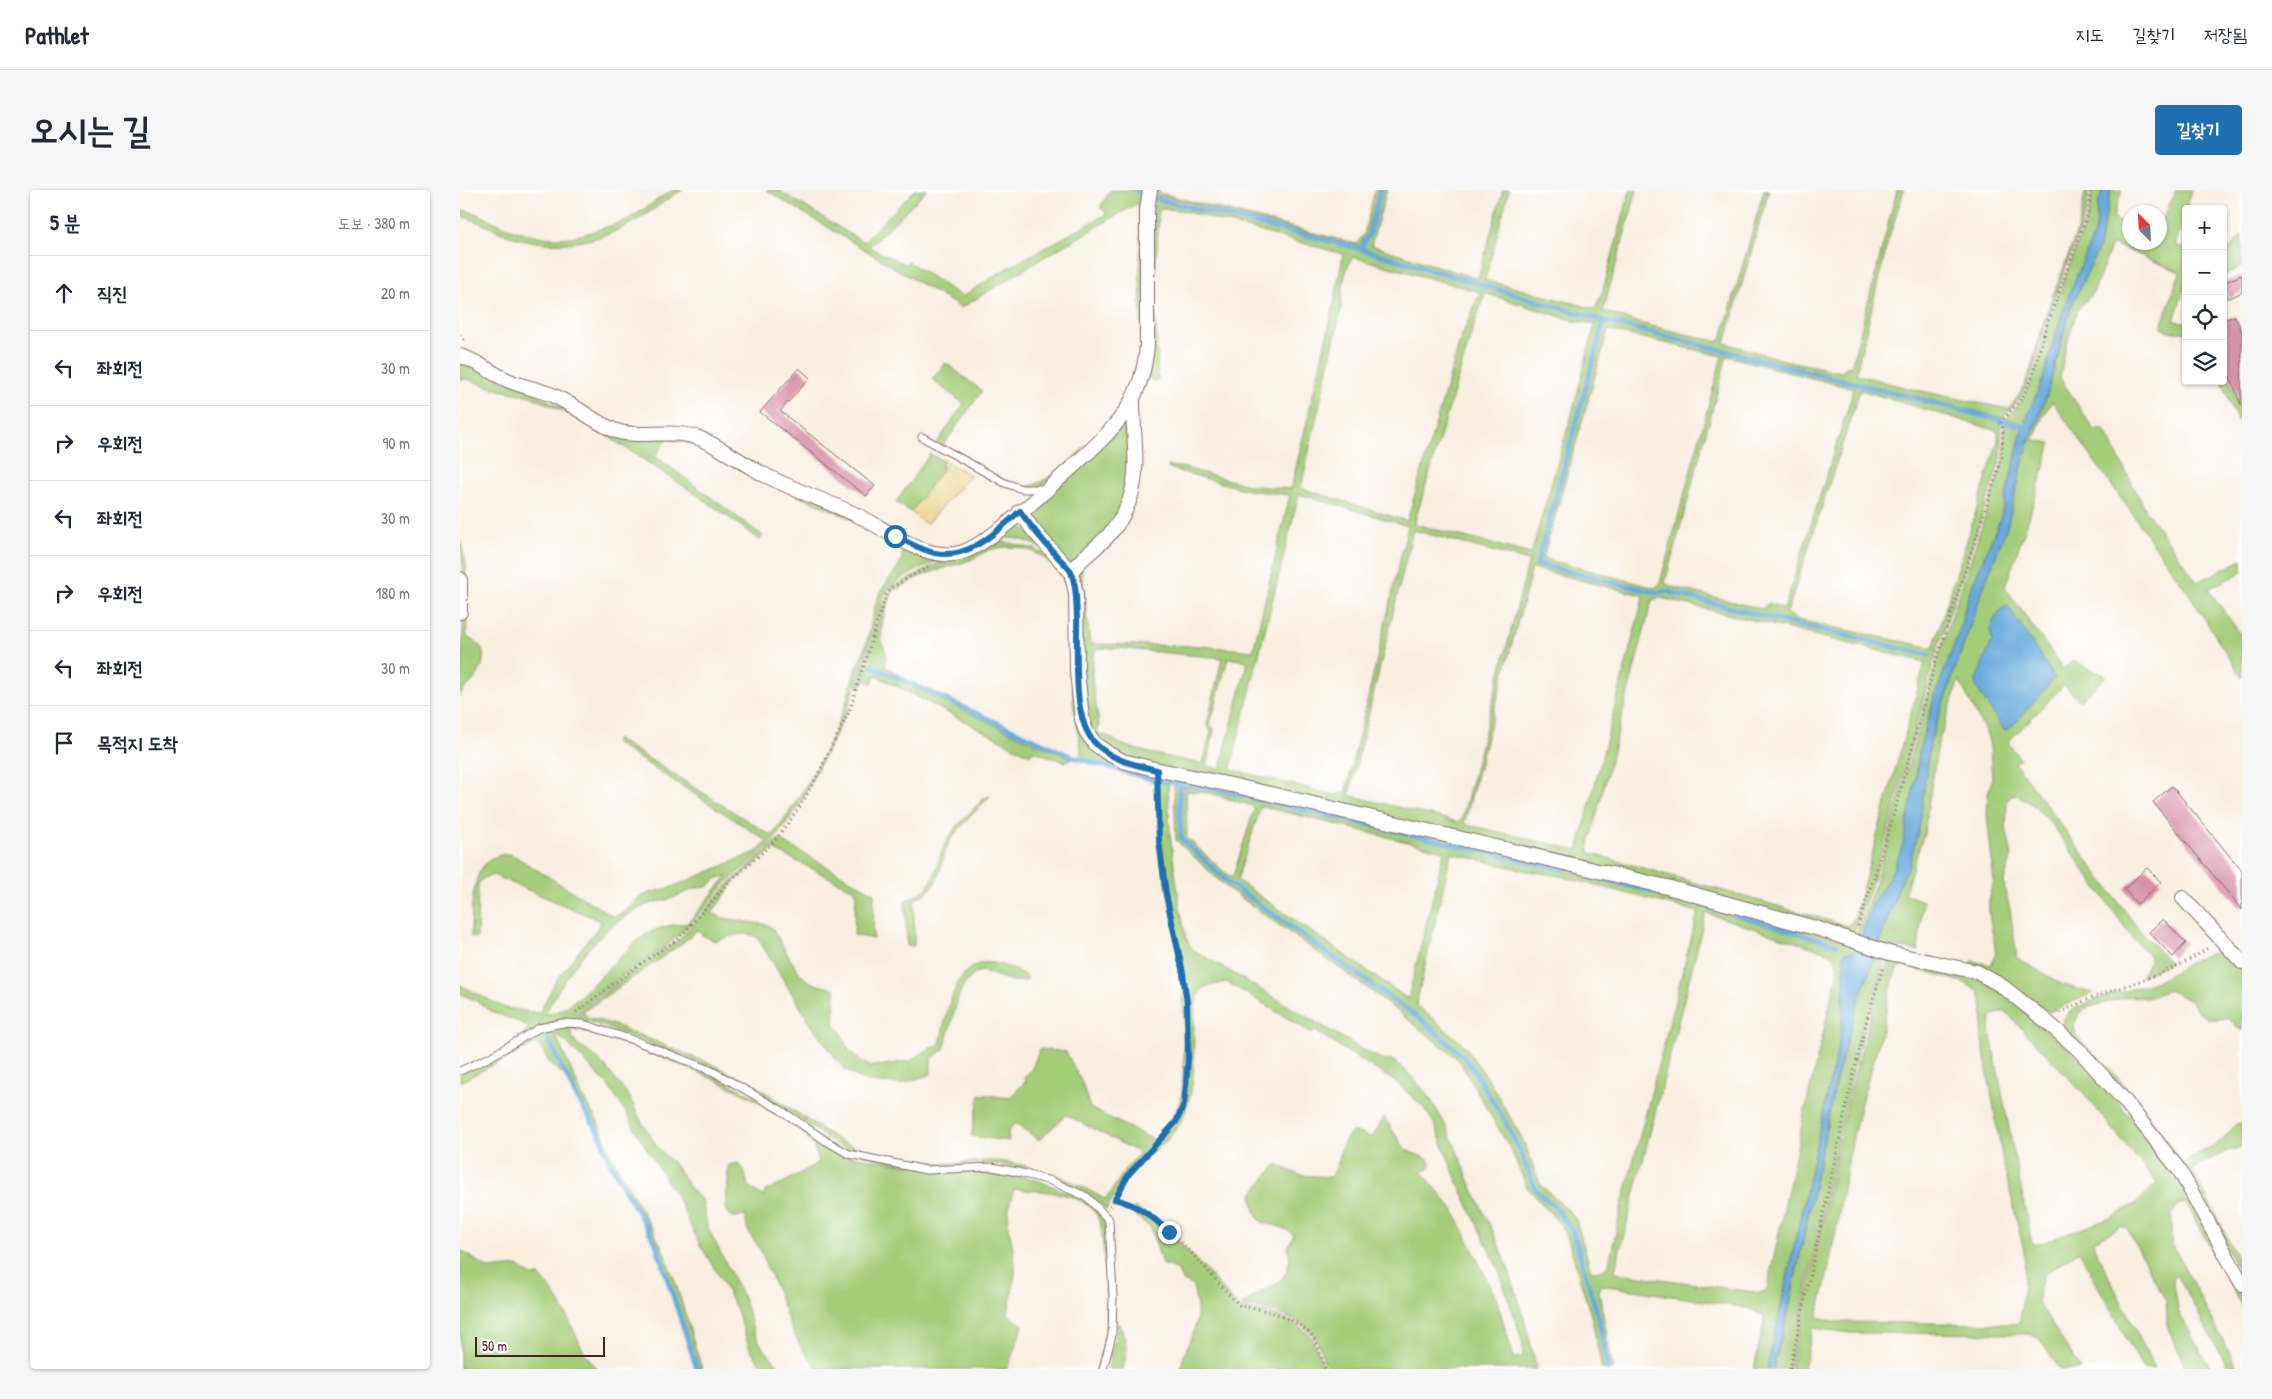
<!DOCTYPE html>
<html lang="ko">
<head>
<meta charset="utf-8">
<style>
  :root { --surface:#fff; --page:#f6f6f7; --text:#1f2937; --muted:#747a83; --line:#e0e1e3; --accent:#1f6fb2 }
  body { margin:0; font-family:"Patrick Hand","Poor Story",sans-serif; background:var(--page); color:var(--text) }
  .controls { position:absolute; right:15px; top:15px; display:grid; overflow:hidden; border-radius:5px; box-shadow:0 1px 4px #0004 }
  .controls button { width:45px; height:45px; display:grid; place-items:center; padding:0; border:0; border-bottom:1px solid var(--line); background:var(--surface); color:var(--text); font:25px sans-serif }
  .compass { position:absolute; left:1662px; top:15px; width:45px; height:45px; border-radius:50%; background:var(--surface); box-shadow:0 1px 4px #0004; rotate:336deg }
  .scale { position:absolute; left:15px; bottom:12px; width:130px; box-sizing:border-box; padding-left:5px; border:2px solid #4a1f2b; border-top:0; font-size:14px; line-height:18px; white-space:nowrap; color:#4a1f2b; -webkit-text-stroke:4px #fff; paint-order:stroke }
  .stop { position:absolute; width:15px; height:15px; margin:-11px; border:4px solid #1f6fb2; border-radius:50%; background:#fff }
  .stop.end { background:#1f6fb2; border-color:#fff; box-shadow:0 1px 5px #0008 }
  .list { margin:0; padding:0; list-style:none }
  h2 { display:flex; justify-content:space-between; align-items:center; height:65px; margin:0; padding:0 20px; font-size:21px }
  h2 small { font-size:16px; font-weight:400; color:var(--muted) }
  .list li { display:grid; grid-template-columns:32px 1fr auto; gap:15px; align-items:center; box-sizing:border-box; height:75px; padding:0 20px; border-top:1px solid var(--line) }
  .list b { display:block; font-size:19px; white-space:nowrap }
  .list em { font-size:16px; font-style:normal; color:var(--muted) }
  .icon { flex:none; width:28px; height:28px; fill:none; stroke:currentColor; stroke-width:2; stroke-linecap:round; stroke-linejoin:round }
  .map { position:relative; flex:none; width:1782px; height:1179px; overflow:hidden; border-radius:5px }
  header { display:flex; align-items:center; gap:30px; box-sizing:border-box; height:70px; padding:0 25px; background:var(--surface); border-bottom:1px solid var(--line) }
  header strong { font-size:24px }
  nav { display:flex; gap:28px; margin-inline-start:auto; font-size:18px }
  .intro { display:flex; align-items:center; justify-content:space-between; box-sizing:border-box; height:120px; padding:0 30px }
  h1 { margin:0; font-size:35px }
  .button { padding:12px 22px; border-radius:5px; background:var(--accent); color:#fff; font-size:18px; font-weight:700 }
  main { display:flex; gap:30px; padding:0 30px }
  aside { flex:1; background:var(--surface); border-radius:5px; box-shadow:0 1px 4px #0004 }
  .map>svg:first-child { display:block }
  .green { fill:#a4cd79; stroke:#777652; fill-rule:evenodd }
  .sand { fill:#eeda9e; stroke:#9c7c64 }
  .water { fill:#68aadc; stroke:#596484 }
  .lines { fill:none; stroke-linecap:round; stroke-linejoin:round }
  .stream { stroke:#68aadc; stroke-width:5 }
  .building { fill:#d792aa }
  .service-casing { stroke:#87686b; stroke-width:9 }
  .minor-casing { stroke:#87686b; stroke-width:16 }
  .path { stroke:#87686b; stroke-width:3; stroke-dasharray:1 4; stroke-linecap:butt }
  .service { stroke:#fff; stroke-width:7 }
  .minor { stroke:#fff; stroke-width:14 }
  .route { stroke:#1f6fb2; stroke-width:6 }
</style>
</head>
<body>
<header>
<strong>Pathlet</strong>
<nav><a>지도</a><a>길찾기</a><a>저장됨</a></nav>
</header>
<div class="intro"><h1>오시는 길</h1><a class="button">길찾기</a></div>
<main>
<aside>
<h2>5 분<small>도보 · 380 m</small></h2>
<ul class="list">
<li><svg class="icon" aria-label="ahead" viewBox="0 0 24 24"><path d="M12 20V5M6 11l6-6 6 6"/></svg><div><b>직진</b></div><em>20 m</em></li>
<li><svg class="icon" aria-label="left" viewBox="0 0 24 24"><path d="M17 20v-9H6M10 6l-5 5 5 5"/></svg><div><b>좌회전</b></div><em>30 m</em></li>
<li><svg class="icon" aria-label="right" viewBox="0 0 24 24"><path d="M7 20v-9h11M14 6l5 5-5 5"/></svg><div><b>우회전</b></div><em>90 m</em></li>
<li><svg class="icon" aria-label="left" viewBox="0 0 24 24"><path d="M17 20v-9H6M10 6l-5 5 5 5"/></svg><div><b>좌회전</b></div><em>30 m</em></li>
<li><svg class="icon" aria-label="right" viewBox="0 0 24 24"><path d="M7 20v-9h11M14 6l5 5-5 5"/></svg><div><b>우회전</b></div><em>180 m</em></li>
<li><svg class="icon" aria-label="left" viewBox="0 0 24 24"><path d="M17 20v-9H6M10 6l-5 5 5 5"/></svg><div><b>좌회전</b></div><em>30 m</em></li>
<li><svg class="icon" aria-label="arrive" viewBox="0 0 24 24"><path d="M6 21V4h12l-3 4 3 4H6"/></svg><div><b>목적지 도착</b></div></li>
</ul>
</aside>
<div class="map">
<svg width="1782" height="1179" viewBox="0 0 1782 1179">
  <rect width="100%" height="100%" fill="#fff"/>
  <filter id="ink" filterUnits="userSpaceOnUse"><feTurbulence type="fractalNoise" baseFrequency=".02" numOctaves="2"/><feDisplacementMap in="SourceGraphic" scale="10" xChannelSelector="R" yChannelSelector="G"/><feConvolveMatrix kernelMatrix="1 2 1 2 8 2 1 2 1" color-interpolation-filters="sRGB"/></filter>
  <filter id="wash" filterUnits="userSpaceOnUse"><feTurbulence type="fractalNoise" baseFrequency=".0096" numOctaves="4" result="noise"/><feDisplacementMap in="SourceGraphic" scale="20" xChannelSelector="R" yChannelSelector="G"/><feGaussianBlur stdDeviation="1.12" result="paint"/><feColorMatrix in="noise" values="0 0 0 0 0 0 0 0 0 0 0 0 0 0 0 0 0 1.4 0 .05"/><feComposite in="paint" operator="in"/></filter>
  <g filter="url(#wash)">
    <rect width="100%" height="100%" fill="#f9efe1"/>
    <path class="green" d="M213 0H223C205 9 190 24 172 33 133 54 96 59 53 47 35 42 19 30 0 26V20C20 21 35 35 53 40 91 51 106 51 143 38 154 35 165 31 175 25 188 17 200 7 213 0Z
      M306 0H318L403 52 455 0H467L409 57 444 74 449 72 502 107 544 80 647 24 640 17 651 0H673L682 6 683 4 677 0H686L683 162 669 211 606 278 577 299 565 298C571 295 579 293 586 289 609 276 658 226 670 202 685 168 681 126 680 89 680 64 681 38 678 13L586 66 501 118Z
      M694 0H699V3L897 54 904 44 915 0H918L907 44 899 56 713 9 699 6 695 8 697 10 900 60 1142 132 1077 375 1197 404 1204 402 1321 432 1470 467V464L1323 431 1205 400 1197 402 1078 373 1144 132 1414 198 1540 232 1542 240 1541 268 1473 473 1430 634 1410 699 1393 744 670 571 635 548 625 520 618 380 621 375 630 454 740 456 793 461 830 305 787 300 708 278V276L721 277 792 296 831 299 873 120 883 64 720 20 699 19 695 96 698 191 691 190 689 180ZM893 67 1020 102 1001 148 947 331 841 298C853 240 868 181 880 123 883 106 882 80 893 67ZM1025 103 1114 131 1135 134 1113 220 1071 364 954 334 1013 138ZM1148 140 1262 166 1200 393 1195 398 1083 368ZM1267 166 1394 199 1324 419 1309 413 1302 419 1212 397 1205 393ZM1400 200 1538 241V251L1473 458 1338 430 1327 423ZM839 304 948 336 886 601 883 603 874 605 774 580 771 577ZM953 340 1069 371 1002 629 998 632 889 605ZM1072 378 1181 405 1183 408 1118 660 1004 634ZM1201 408 1465 472 1394 729 1388 736 1130 663 1128 658 1192 410ZM656 458 762 468 747 535 751 542 743 574C717 569 691 564 665 556 657 553 649 544 640 545L637 540 639 535C636 512 627 481 636 459ZM768 468 788 471 760 579 748 576 754 539 750 535Z
      M922 0H927L911 55 1018 89 1043 0H1049L1025 90 1135 119 1143 100 1170 0H1177L1143 121 1183 134 1259 152 1264 141 1304 0H1309L1265 153 1328 171 1382 182 1387 176 1391 177 1395 163 1437 0H1444L1428 51 1396 183 1402 186 1447 198 1548 219C1570 197 1574 164 1583 135 1593 100 1610 66 1620 30 1623 20 1622 10 1626 0H1629L1626 23 1584 137 1571 187 1561 207 1543 228 1144 129 903 58 911 43Z
      M1632 0H1643L1638 14 1636 39 1596 141 1583 189 1566 229 1562 233 1546 229 1563 209 1573 188 1587 137 1629 23Z
      M1651 0H1662L1653 28 1669 37 1670 52H1700V37L1716 0H1732L1715 55 1726 59V93L1714 131 1726 132V142H1708L1701 137 1720 82 1652 54 1634 101 1617 121 1605 160 1600 188 1634 240 1643 238 1687 322 1737 392 1782 370V382L1748 399 1782 446V488L1729 404 1592 211 1581 230 1574 250 1591 253 1570 325 1545 397 1603 479 1613 471 1646 486 1620 511 1604 495 1548 552 1560 569 1555 573 1677 737 1710 773 1681 786 1690 772V766L1674 750 1588 629 1566 610 1554 604 1547 610 1546 637 1552 665 1544 691 1545 701 1550 719 1557 768 1603 795 1633 803 1589 822 1542 789 1508 774 1513 771 1531 775 1536 763 1529 724V706L1534 691 1527 624 1528 603 1532 590 1530 556 1527 545 1499 490 1478 554 1464 643 1444 704 1463 711 1458 761 1419 754 1458 643 1470 552 1522 401 1547 337 1565 264 1587 205 1611 117 1639 57Z
      M1782 45V76L1766 84H1763V66Z
      M0 172 74 203 137 236 228 249 483 367C464 380 438 384 425 404L387 521 339 616 311 653 265 694 226 739 202 759 175 776 107 828 63 847 68 836 31 821 15 810 0 804V795L45 818 79 823 97 789 139 736 141 731 33 685 24 688 18 694 17 748 11 747C12 718 8 663 51 664L154 727 168 719 177 709 189 703 210 698 298 661 307 651 155 553 157 549 312 646C340 608 365 567 382 523 387 512 389 499 393 487 397 475 404 463 407 451 411 438 412 423 417 410 423 390 446 379 442 357L385 326 294 287 238 256 207 249 195 266 303 346 300 350 239 306 126 232 70 206 39 200 6 189 0 190ZM268 685 228 733C213 735 200 736 187 744 160 759 113 827 85 824 109 778 140 735 189 714 197 711 207 711 215 707 227 702 233 697 247 697L256 689Z
      M486 173 522 201 482 257 476 254 504 214 472 189Z
      M1763 173 1782 223V228L1777 231 1762 191Z
      M667 229C672 263 675 302 655 332 645 346 623 362 610 375L580 340 568 320Z
      M1542 231 1560 236 1562 240 1541 327 1509 403 1500 439 1474 509 1461 553 1449 630 1442 658 1430 686 1412 715 1401 747 1396 745 1413 700 1432 635 1476 474 1544 269 1545 240Z
      M470 264 482 270V280L451 322 436 312Z
      M557 329 582 358 560 349 538 347Z
      M0 349 6 374 7 447C11 450 17 452 20 456 28 466 20 484 12 492 7 497 3 499 0 507L5 397Z
      M541 351 575 359 589 367 610 391 633 559 650 571 695 585V589L617 567 621 564V560L613 514 608 399C593 366 565 350 529 360 522 363 516 368 508 371 491 376 473 381 457 388 448 392 444 398 433 400L426 418 422 435 421 451 426 462 425 476 453 493 412 474 410 477 574 553 613 569 605 572 573 561 570 565 415 485 412 493 404 490 401 497H397L422 420 433 397 479 373Z
      M698 585 772 599 970 643 1300 726 1398 755 1397 760 1384 764 1383 823 1380 847 1307 1179H1294L1304 1132V1126L1288 1118 1141 1095 1139 1102 1153 1179H1149L1140 1128 1114 1041 1096 1016 1077 1000 1062 962 1045 929 1014 878 1002 864 965 831 770 692 727 652 723 647 720 597 748 599C958 647 1170 692 1376 756L1377 754C1170 690 959 645 748 597L698 590ZM726 601 749 603 793 616 794 620 773 686H769L727 648ZM801 616 984 661 948 809 777 690ZM991 663 1062 680 1100 686 1238 722 1160 1023 1149 1074 1144 1080 1131 1081 1116 1030 1107 1019 1080 994 1064 952 1030 892 1003 854 956 815ZM1246 723 1364 761C1373 766 1377 769 1378 780L1343 929 1307 1100 1300 1103 1158 1083 1155 1080Z
      M698 592 708 594 710 645 720 718 726 748 732 759 898 857 925 871 930 869C975 898 992 949 1012 997 1025 1026 1040 1054 1050 1084 1061 1115 1069 1147 1077 1179H867C863 1169 860 1155 854 1146 841 1127 802 1118 781 1115L820 1091 826 1083 830 1069 828 1057 834 1045C810 1025 797 1048 792 1004L817 974 839 985 871 987C884 968 875 958 893 941L912 948 924 927 943 956 948 961 968 969 971 976 968 980 961 981 993 1019 1036 1108 1054 1168 1063 1167V1153L1039 1081 998 993 974 933 963 917 937 893 855 841 852 843 767 792 744 797C733 809 735 821 734 836 733 894 738 932 685 968L717 932 725 915 729 867 728 813 708 704 700 651Z
      M714 596H718L720 648 725 654 768 694 963 833 1001 866 1012 880 1043 930 1060 963 1075 1001 1094 1018 1112 1042 1137 1129 1147 1179H1142L1132 1129 1108 1049 1099 1033 1067 997 1052 962 999 870 925 811 766 697 716 650Z
      M530 606C521 616 494 642 489 653 478 676 484 697 454 710V756H447L445 710C480 698 472 681 485 654 492 639 512 621 523 609Z
      M318 649 414 703 413 749 394 745 396 701 313 659 274 692 252 723 263 728 308 735 313 739C322 753 337 787 352 793 359 796 368 797 375 799L374 836 380 840 389 861 410 877 450 871 473 856H479C487 828 493 767 533 773 547 776 557 779 568 788L565 791H552L522 781 515 783 503 796 499 805 484 859 471 869V884L441 894 419 893 403 890 384 879 352 836 297 747C282 740 270 747 255 751L242 745 237 739 230 747 211 761 124 821 125 826 157 836 256 876 298 897 378 950C415 967 457 973 498 973 507 973 516 971 525 971 562 970 613 989 644 1009L650 1004 665 979 680 963 606 925 579 950 555 933 548 941 549 951 511 946 520 904 549 908 566 891 564 887 571 880 580 859 606 862 622 893 630 918 694 950 711 930 718 918 722 902 725 851 722 783 727 840 722 914 715 931 668 983 646 1020C623 991 564 976 528 974 502 974 477 977 451 974 427 971 401 965 378 955L303 905 252 879 184 851 133 833 109 829 176 778 219 750 267 696Z
      M1415 762 1425 767 1406 829 1389 898 1329 1179H1313L1327 1127 1377 886 1400 805 1414 772Z
      M1764 763 1773 767 1782 778V841L1769 829H1749L1738 822 1731 811 1709 800 1686 808 1671 806 1626 818C1620 823 1612 832 1615 841 1619 854 1644 872 1654 883 1675 908 1695 933 1713 959L1712 965 1605 841 1603 835 1604 828C1618 808 1680 800 1704 788 1726 777 1738 762 1764 763Z
      M1430 768 1505 785 1524 792 1537 799 1608 858 1643 893 1717 986 1782 1101V1116L1726 1013 1718 1015 1712 1024 1711 1052 1778 1179H1769L1717 1085 1713 1090 1719 1123 1751 1179H1726L1707 1135 1706 1111 1668 1040 1662 1036 1634 1051V1057L1695 1179H1683L1619 1061 1583 1085 1577 1111 1621 1179H1600L1579 1149 1570 1144 1390 1143 1353 1138 1344 1179H1331L1391 899 1420 789ZM1443 775 1505 793 1519 802 1523 818 1522 849 1543 972 1564 1061 1565 1079 1560 1131 1556 1134 1378 1132 1357 1127C1375 1061 1382 992 1398 925 1403 902 1412 879 1418 856 1425 830 1428 803 1437 778ZM1545 821 1625 905 1697 993 1677 1013 1651 1028 1579 1054H1572L1530 842 1531 826Z
      M103 835 121 836 153 845 247 882 290 904 389 966 494 982H544L579 991 626 1010 643 1027 645 1034 650 1108 649 1140 640 1179H636C654 1133 645 1084 641 1036 633 1000 583 1002 554 999 541 1035 553 1042 555 1075 556 1090 550 1109 548 1125L563 1135 547 1179H358L343 1160 332 1140 311 1085C305 1077 305 1067 300 1059 292 1045 286 1045 286 1026 282 1026 278 1028 274 1027 260 1023 268 1004 268 994 269 986 266 983 269 975L278 973 284 980 288 996 304 1007 305 1001 320 995 359 972C357 966 355 959 352 954 325 910 162 848 110 838L113 849 117 855 138 868 169 906 180 929 198 958 216 976 231 1000 242 1010 247 1036 284 1109 294 1142 303 1158 322 1179H304L289 1157 278 1123 261 1089 239 1053 217 1007 177 943 166 922 147 894 107 853 94 842 124 909 138 932 153 969 201 1055 216 1094 242 1179H238L197 1053 151 973 140 943 117 906 86 840Z
      M83 841 105 885 90 874 82 859 76 853 0 892V885Z
      M1782 933V957L1767 961 1732 979 1782 1077V1087L1719 975 1763 950 1776 934Z
      M674 1017C716 1041 746 1083 780 1118 800 1120 842 1130 853 1150 857 1159 860 1170 864 1179H721C723 1160 736 1144 737 1125 738 1116 734 1105 733 1096L722 1090 717 1079 702 1074 691 1038 675 1025Z
      M0 1060 29 1079 58 1076 71 1086H80C102 1110 109 1132 123 1160 126 1167 133 1172 137 1179H0Z
      M658 1133C667 1148 668 1162 663 1179H648Z"/>
    <path class="sand" d="M482 270 511 285 466 334 451 322 482 280Z"/>
    <path class="water" d="M1643 0H1651L1639 57 1611 117 1587 205 1565 264 1547 337 1522 401 1470 552 1460 633 1449 677 1438 699 1419 754 1401 747 1412 715 1430 686 1442 658 1457 581 1459 562 1474 509 1500 439 1509 403 1541 327 1563 236 1583 189 1608 107 1636 39 1638 14Z
      M1548 416 1595 488 1553 535 1546 540 1543 539 1516 497V490L1532 451 1530 439 1535 428 1542 418Z
      M1398 757 1415 762 1414 771 1400 805 1377 886 1327 1127 1313 1179H1307L1380 847 1383 823 1384 764 1385 762 1392 763Z"/>
    <g class="lines">
      <path class="stream" d="M675 0 682 5
        M697 9 901 59 1144 131 1563 236
        M901 59 910 42 921 0
        M1144 131 1077 374 1197 403 1205 401 1322 431 1469 465
        M412 476 613 567 694 590
        M698 591 748 598 1105 680
        M719 595 721 648 726 653 769 693 964 832 1002 865 1013 879 1044 929 1061 963 1076 1000 1095 1017 1113 1042 1139 1129 1148 1179
        M1140 688 1270 722 1377 755
        M85 842 116 906 139 943 150 973 196 1054 237 1179"/>
    </g>
    <g id="blocks">
      <path class="building" d="M1782 85V102L1768 109 1763 93Z
        M1775 126 1782 142 1781 215 1763 169V130Z
        M339 178 350 188 320 221 415 296 406 306 300 222Z
        M1712 596 1782 681V720L1693 612Z
        M1687 678 1701 692 1677 714 1664 699Z
        M1703 729 1726 753 1713 767 1689 742Z"/>
    </g>
  </g>
  <g filter="url(#ink)">
    <use href="#blocks" fill-opacity="0" stroke="#87686b" stroke-width="1"/>
    <g class="lines">
      <g class="service-casing">
        <path id="service" d="M462 247 545 293 562 299H587
          M0 881 30 867 79 838 102 833 123 834 176 851 252 881 319 919 366 951 389 964 466 980 532 977 557 982 591 991 627 1007 649 1030 653 1106 652 1145 643 1179"/>
      </g>
      <g class="minor-casing">
        <path id="minor" d="M0 166C15 170 27 180 41 187 57 196 75 198 92 205 114 214 132 231 154 240 177 250 212 237 241 249 262 258 282 273 303 284 335 301 370 312 403 328 430 342 462 368 495 364 522 362 587 299 609 280 651 242 682 216 687 156V20L690 0
          M560 321 573 340 611 382 616 403 617 481 622 529 626 541 635 554 649 564 663 571 690 578 776 596 1207 697 1359 739 1429 763 1517 782 1542 796 1586 831 1619 860 1664 910 1720 981 1782 1094
          M611 382C621 368 635 359 647 347 687 303 673 264 673 211
          M0 389V422
          M1723 708 1782 772"/>
      </g>
      <path class="path" d="M0 145 6 152
        M1398 736 1431 634 1475 474 1542 268 1543 240 1541 232 1562 208 1572 188 1586 137 1628 23 1631 0
        M116 822 176 777 218 749 266 695 312 654 326 636 340 616 354 592 389 522 426 405 432 397 468 377
        M1600 823C1647 796 1704 791 1749 757
        M655 1009C706 1023 744 1080 780 1116 804 1119 836 1127 852 1146 859 1154 862 1169 866 1179
        M650 1016C657 1006 662 994 669 984 683 965 706 951 717 930 725 914 726 896 727 878 732 817 717 766 707 706 700 669 697 631 697 593
        M1330 1179 1390 899 1407 829 1423 777"/>
      <use href="#service" class="service"/>
      <use href="#minor" class="minor"/>
    </g>
  </g>
  <g class="lines" filter="url(#ink)">
    <path class="route" d="M435 346C448 352 461 360 475 363 509 370 536 342 560 321 571 337 583 351 596 365 600 370 608 376 611 382 617 396 616 413 617 427 618 460 611 529 635 553 651 570 675 575 697 580L699 651 706 704 723 783 727 813 728 867 726 895 724 914 716 932 669 984 655 1009C678 1015 693 1027 709 1042"/>
  </g>
</svg>
<div class="controls">
<button>+</button>
<button>−</button>
<button><svg class="icon" aria-label="locate" viewBox="0 0 24 24"><circle cx="12" cy="12" r="6"/><path d="M12 2v4M12 18v4M2 12h4M18 12h4"/></svg></button>
<button><svg class="icon" aria-label="layers" viewBox="0 0 24 24"><path d="M12 4l9 5-9 5-9-5zM3 14l9 5 9-5"/></svg></button>
</div>
<svg class="compass" viewBox="-18 -18 36 36"><path d="M0-13l5 13h-10z" fill="#e53935"/><path d="M0 13l5-13h-10z" fill="#747a83"/></svg>
<div class="scale">50 m</div>
<div class="stop" style="left:435px;top:346px"></div>
<div class="stop end" style="left:709px;top:1042px"></div>
</div>
</main>
</body>
</html>
